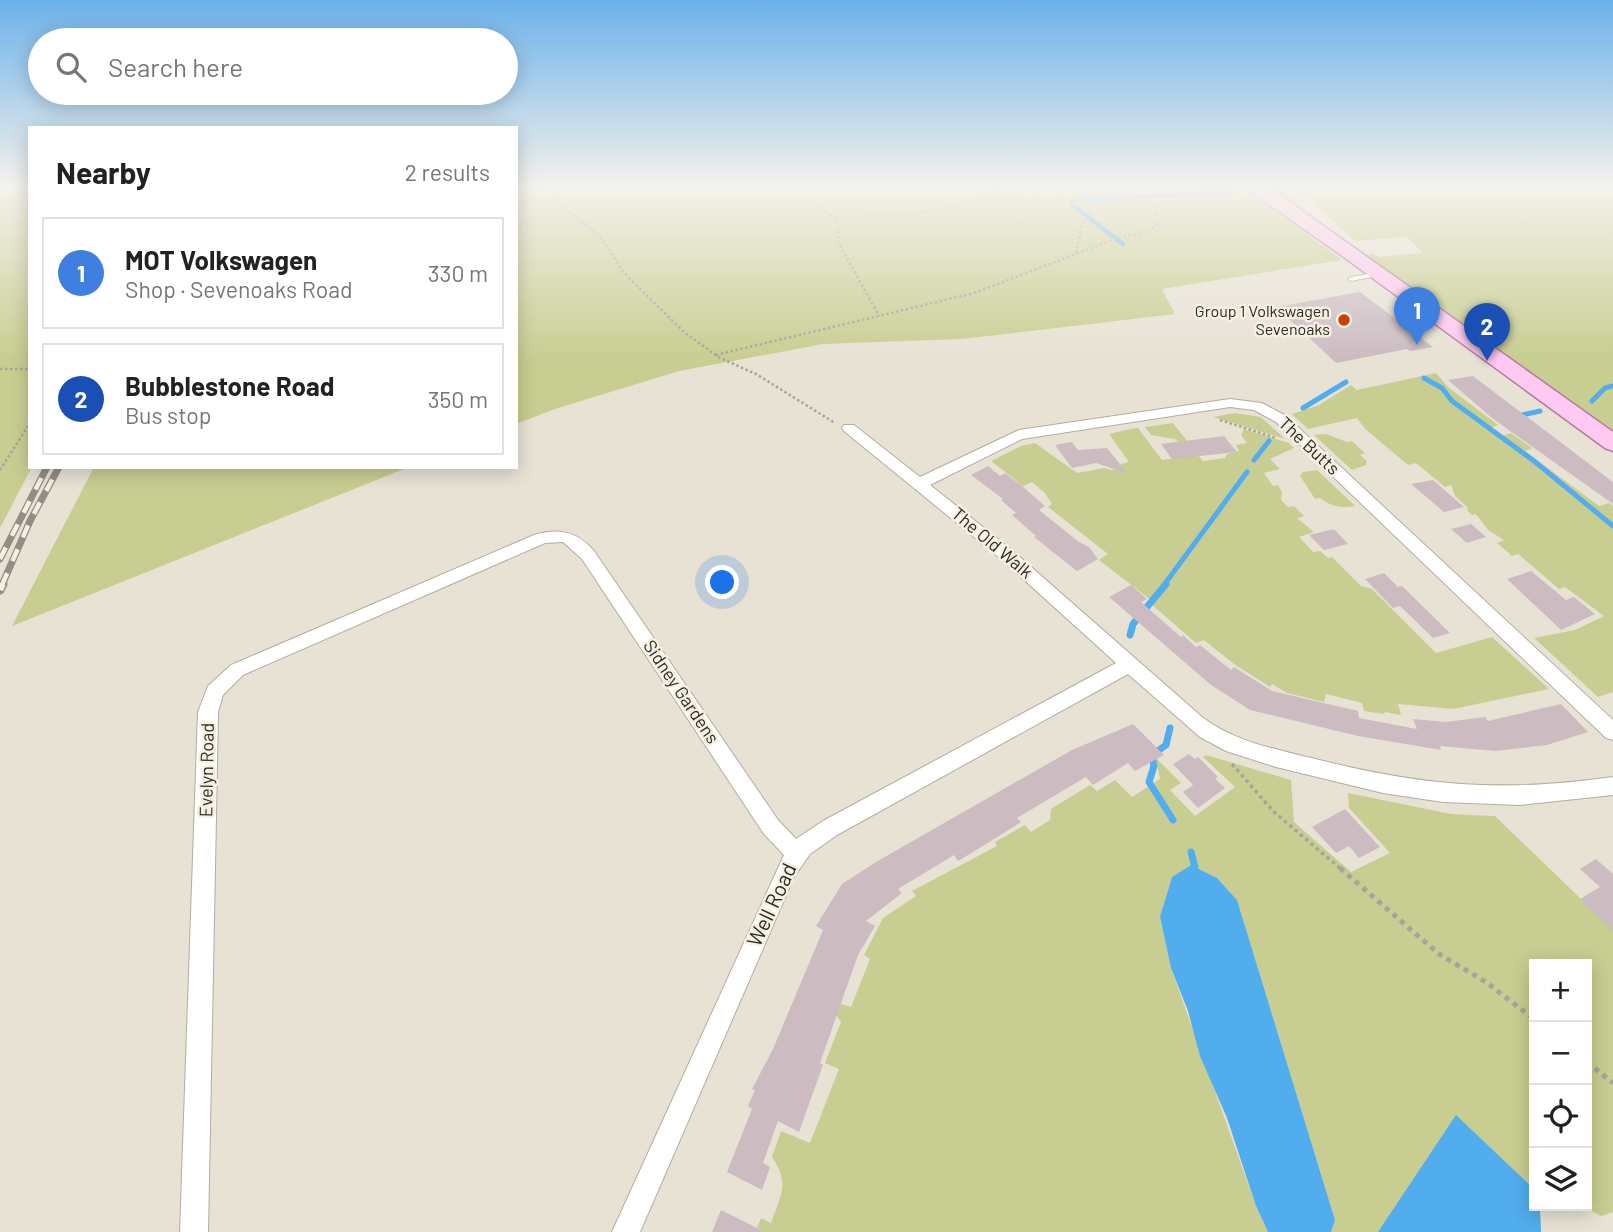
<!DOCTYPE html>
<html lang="en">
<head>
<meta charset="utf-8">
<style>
  :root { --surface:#fff; --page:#f6f6f6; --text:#222; --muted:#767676; --line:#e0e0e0; --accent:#ea580c }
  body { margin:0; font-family:Barlow,sans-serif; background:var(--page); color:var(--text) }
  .controls { position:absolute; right:21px; bottom:21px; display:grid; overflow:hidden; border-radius:0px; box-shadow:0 4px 18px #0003 }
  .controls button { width:63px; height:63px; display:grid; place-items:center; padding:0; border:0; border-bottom:2px solid var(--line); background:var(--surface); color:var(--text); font:35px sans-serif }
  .you { position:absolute; left:723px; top:583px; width:24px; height:24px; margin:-18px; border:5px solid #fff; border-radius:50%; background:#1a73e8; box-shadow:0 0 0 10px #1a73e833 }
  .badge { display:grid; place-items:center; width:46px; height:46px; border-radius:50%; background:var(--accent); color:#fff; font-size:23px; font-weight:700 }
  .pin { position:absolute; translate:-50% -58px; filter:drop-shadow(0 2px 4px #0008) }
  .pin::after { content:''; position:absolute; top:37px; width:24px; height:21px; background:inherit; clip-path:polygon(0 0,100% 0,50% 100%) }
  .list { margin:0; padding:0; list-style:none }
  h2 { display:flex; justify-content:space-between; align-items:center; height:91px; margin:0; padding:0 28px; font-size:30px }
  h2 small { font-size:23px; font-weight:400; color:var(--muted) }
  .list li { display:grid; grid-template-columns:46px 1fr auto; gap:21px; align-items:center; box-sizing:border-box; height:112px; margin:0 14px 14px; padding:0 14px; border:2px solid var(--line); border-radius:0px }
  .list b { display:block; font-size:26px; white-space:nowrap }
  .list p { margin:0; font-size:23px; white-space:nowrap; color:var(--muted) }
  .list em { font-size:23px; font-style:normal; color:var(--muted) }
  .icon { flex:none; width:38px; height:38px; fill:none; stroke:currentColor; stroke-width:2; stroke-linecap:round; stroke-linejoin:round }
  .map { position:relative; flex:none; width:1613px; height:1232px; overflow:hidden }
  .search { position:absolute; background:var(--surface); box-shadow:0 4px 18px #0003; left:28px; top:28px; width:490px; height:77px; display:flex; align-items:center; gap:18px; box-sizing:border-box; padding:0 24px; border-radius:38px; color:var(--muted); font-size:26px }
  .panel { position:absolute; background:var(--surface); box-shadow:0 4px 18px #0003; left:28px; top:126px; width:490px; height:343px; border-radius:0px }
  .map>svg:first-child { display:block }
  .green { fill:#c8ce91 }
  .water { fill:#51aded }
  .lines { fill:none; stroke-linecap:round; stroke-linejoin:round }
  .stream-far2 { stroke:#51aded; stroke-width:4.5 }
  .stream-far1 { stroke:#51aded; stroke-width:5 }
  .stream { stroke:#51aded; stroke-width:7 }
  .building { fill:#ccbcc2 }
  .lane-casing { stroke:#b3ada0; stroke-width:2 }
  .street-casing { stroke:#b3ada0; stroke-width:2 }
  .primary-casing { stroke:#b67aa3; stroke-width:3 }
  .path-far2 { stroke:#a9a49a; stroke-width:2.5; stroke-dasharray:2.5 2.5; stroke-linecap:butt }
  .path-far1 { stroke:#a9a49a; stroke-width:3.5; stroke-dasharray:3.5 3.5; stroke-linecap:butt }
  .path { stroke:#a9a49a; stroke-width:5; stroke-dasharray:5 5; stroke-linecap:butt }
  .lane { fill:#fff; fill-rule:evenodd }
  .street { fill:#fff; fill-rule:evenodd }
  .primary { fill:#ffc9f1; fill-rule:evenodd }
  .rail-far1-casing { stroke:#928e85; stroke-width:7 }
  .rail-casing { stroke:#928e85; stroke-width:9 }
  .rail-far1 { stroke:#f5f0e2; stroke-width:4.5; stroke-dasharray:13; stroke-linecap:butt }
  .rail { stroke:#f5f0e2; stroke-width:6; stroke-dasharray:18; stroke-linecap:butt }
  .poi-dot { fill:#c74104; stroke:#f5f0e2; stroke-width:2.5 }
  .labels { text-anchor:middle; stroke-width:5; stroke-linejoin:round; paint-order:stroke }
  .far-poi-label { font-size:16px; fill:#2d2b26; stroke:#f5f0e2; text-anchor:end }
  .street-label { font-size:18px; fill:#2d2b26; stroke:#f5f0e2 }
  .near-street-label { font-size:21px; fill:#2d2b26; stroke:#f5f0e2 }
</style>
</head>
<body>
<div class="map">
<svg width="1613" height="1232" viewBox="0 0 1613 1232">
  <rect width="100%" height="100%" fill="#e8e2d5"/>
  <path class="green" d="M0 186H30V467H32L0 528Z
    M516 186H699L704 197 774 186H1284L1300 201 1272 207 1342 260 1162 289 1175 314 962 339 823 344 679 371 555 409 516 424Z
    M1295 186H1613V435L1366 257 1373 253 1379 257 1423 253 1407 237 1355 241Z
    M1436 373 1448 387 1498 425 1491 428 1502 436 1511 433 1532 448 1525 451 1599 506 1609 503 1613 506V692L1598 697 1534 638 1575 630 1604 616 1565 587 1559 589 1518 554 1512 556 1497 543 1504 540 1488 530 1476 514 1472 515 1467 510 1468 508 1455 496 1451 485 1445 487 1416 463 1408 465 1365 429 1357 418 1308 429 1292 414 1319 405 1351 385 1357 390Z
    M1235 413 1261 417 1285 439 1213 417Z
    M1173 423 1187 441 1178 442 1175 439 1151 435 1145 427Z
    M1135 428H1138L1162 460 1198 455 1203 461 1225 458 1227 454 1239 451 1236 445 1247 443 1241 435 1244 429 1289 443 1294 448 1270 459 1280 469 1264 473 1273 486 1278 485 1282 492 1281 500 1288 507 1294 506 1304 516 1297 518 1314 532 1299 537 1313 552 1320 551 1328 558 1332 557 1361 586 1372 589 1436 653 1492 637 1549 689 1453 709 1398 704 1401 715 1385 712 1384 714 1364 711 1362 703 1326 694 1324 702 1287 693 1272 684 1270 687 1234 664 1204 640 1196 643 1150 603 1152 601 1099 560 1108 554 1048 507 1052 504 1045 493 1032 482 1023 486 991 461 1021 446 1035 443 1077 473 1104 468 1111 470 1119 469 1121 464 1129 462 1109 434Z
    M1326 434 1347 442 1352 441 1365 453 1360 455 1367 461 1366 465 1352 470 1314 435Z
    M94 467H409L12 626Z
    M1317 470 1355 506C1344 509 1329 506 1320 498L1315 499 1300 476 1303 472Z
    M1206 755 1291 780 1294 822 1351 872 1390 853 1349 808 1348 793 1451 814 1495 816 1608 925 1613 922V1212L1601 1216 1582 1206H1587V964H1534V1206H1543L1540 1210 1541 1232H1331L1335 1220 1237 900 1217 878 1191 865 1172 877 1160 918 1171 968 1256 1206 1268 1232H755L761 1218 771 1223C781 1194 790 1184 772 1157L781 1131 810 1143 839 1069 825 1063 841 1022 836 1015 841 1004 851 1007 870 959 864 955 883 918 916 896 912 891 997 846 995 842 1025 825 1031 832 1050 820 1051 809 1090 785 1097 791 1115 780 1132 797 1160 779 1156 758 1181 783 1170 790 1195 816 1235 787 1203 757Z"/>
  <path class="water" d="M1191 865 1217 878 1237 900 1335 1220 1331 1232H1268L1256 1206 1227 1118 1200 1056 1188 1011 1171 968 1160 917 1172 877Z
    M1456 1115 1534 1189V1206H1543L1540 1210 1541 1232H1378Z"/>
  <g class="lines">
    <path class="stream-far2" d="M1123 244 1071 204 1074 200 1231 192"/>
    <path class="stream-far1" d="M1424 378 1442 388 1452 401 1534 461 1613 526
      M1592 401 1605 388 1613 386
      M1303 408 1346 382
      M1518 416 1540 411
      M1254 460 1269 441
      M1164 585 1247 472"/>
    <path class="stream" d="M1130 635 1133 624 1166 584
      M1170 728 1166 745 1152 755 1154 766 1149 782 1173 820
      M1191 852 1195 867"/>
  </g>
  <path class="building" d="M1360 292 1433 347 1410 351 1407 349 1336 363 1276 307Z
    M1473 376 1613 482V504L1492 418 1448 380Z
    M1224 436 1237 452 1172 459 1161 444Z
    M1072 442 1078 450 1107 448 1128 474 1096 463 1072 468 1055 445Z
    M988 466 1000 476 1005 473 1021 485 1045 506 1039 510 1079 542 1089 547 1098 559 1077 571 1034 537 1036 536 1012 515 1016 513 1001 500 1003 499 971 475Z
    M1433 480 1464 507 1444 512 1411 484Z
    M1471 524 1486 537 1467 543 1451 529Z
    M1334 529 1348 544 1324 550 1309 535Z
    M1531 571 1566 600 1574 597 1595 614 1561 630 1507 579Z
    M1384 573 1398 587 1402 586 1450 633 1433 638 1400 606 1393 608 1365 579Z
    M1131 585 1147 599 1141 602 1181 637 1183 635 1196 647 1200 645 1231 670 1234 667 1272 691 1358 711 1359 718 1417 729 1413 719 1446 722 1485 717 1488 721 1561 704 1588 732 1547 745 1496 751 1440 746 1441 750 1358 736 1250 710 1211 685 1109 597Z
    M1133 724 1164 755 1135 771 1128 763 1093 785 1086 777 1017 818 1021 822 983 846 958 861 954 855 898 889 902 893 866 921 875 926 858 955 820 1063 823 1065 799 1132 778 1121 763 1163 770 1167 762 1190 727 1172 752 1109 748 1106 755 1090 752 1089 773 1049 823 930 816 926 842 884 876 862 1072 750Z
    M1189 754 1195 759 1198 757 1218 777 1215 779 1225 788 1198 808 1183 792 1193 785 1173 764Z
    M1345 809 1380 847 1359 858 1349 846 1336 853 1312 827Z
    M1596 859 1613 874V931L1580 899 1600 887 1580 869Z
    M721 1210 765 1232H712Z"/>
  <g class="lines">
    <g class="lane-casing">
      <path id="lane" d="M1380 272 1383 274 1382 275 1351 281 1348 279 1351 277Z"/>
    </g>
    <g class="street-casing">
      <path id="street" d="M1230 399 1262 403 1286 416 1613 720V740L1606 738 1276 422 1254 410 1230 407 1022 439 930 485 1013 551 1202 717C1235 742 1272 748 1311 758 1423 786 1498 793 1613 777V795L1519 805 1443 802 1383 793 1276 767 1226 751 1200 737 1128 674 837 835 810 854 794 877 640 1232H612L784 855 764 834 582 559 563 542 545 543 243 675 223 695 218 712 208 1232H180L198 712 208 686 231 665 534 535C558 528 577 531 594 551L778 820 796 839 823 821 1116 663 1001 559 844 431 842 428 844 425H854L920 477 1019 430Z"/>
    </g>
    <g class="primary-casing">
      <path id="primary" d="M1243 186H1263L1280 195 1613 432V451L1605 448 1341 255Z"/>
    </g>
    <path class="path-far2" d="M545 186 570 212 601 237 625 274 685 333 720 358 756 374 835 423
      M816 196 817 205 835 218 839 235 837 240 879 316
      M987 198 1047 200 1083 197
      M835 218C890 215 957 217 1004 186
      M1076 253 1082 224 1090 215 1083 197 1093 186
      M716 355 974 293 1115 239 1142 233 1157 225 1158 216 1144 186
      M0 369H30
      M1220 420 1276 438
      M0 470 30 423"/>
    <path class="path-far1" d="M1232 764 1273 811 1342 870"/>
    <path class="path" d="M1340 868 1439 954 1486 982 1534 1019
      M1587 1062 1613 1083"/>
    <use href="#lane" class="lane"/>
    <use href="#street" class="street"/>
    <use href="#primary" class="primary"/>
    <g class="rail-far1-casing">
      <path id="rail-far1" d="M0 559 47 467
        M2 585 30 521 59 467"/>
    </g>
    <g class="rail-casing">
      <path id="rail" d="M0 590 3 584"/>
    </g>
    <use href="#rail-far1" class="rail-far1"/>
    <use href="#rail" class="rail"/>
  </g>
  <linearGradient id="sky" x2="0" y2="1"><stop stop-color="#6bb1ea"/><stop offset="0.52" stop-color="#f5f2ec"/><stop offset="1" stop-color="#f5f2ec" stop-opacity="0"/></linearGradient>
  <rect width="1613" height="359" fill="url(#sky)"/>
  <circle class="poi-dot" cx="1344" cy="320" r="7"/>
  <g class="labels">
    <g class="far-poi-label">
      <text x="1330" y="317">Group 1 Volkswagen<tspan x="1330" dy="18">Sevenoaks</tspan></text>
    </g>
    <g class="street-label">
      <text transform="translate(1309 446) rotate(43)" y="6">The Butts</text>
      <text transform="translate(992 543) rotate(40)" y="6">The Old Walk</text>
      <text transform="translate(681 692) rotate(56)" y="6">Sidney Gardens</text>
      <text transform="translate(207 770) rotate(-89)" y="6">Evelyn Road</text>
    </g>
    <g class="near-street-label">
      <text transform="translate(772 905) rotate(-65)" y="7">Well Road</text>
    </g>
  </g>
</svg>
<div class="controls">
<button>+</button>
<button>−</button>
<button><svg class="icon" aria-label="locate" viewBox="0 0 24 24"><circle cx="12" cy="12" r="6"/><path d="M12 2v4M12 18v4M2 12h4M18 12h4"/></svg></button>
<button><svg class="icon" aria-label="layers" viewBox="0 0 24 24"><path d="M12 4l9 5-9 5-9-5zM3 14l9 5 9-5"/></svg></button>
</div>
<div class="you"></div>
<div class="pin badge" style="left:1417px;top:345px;background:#3f7fe0">1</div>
<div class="pin badge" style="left:1487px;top:361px;background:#1a4fb4">2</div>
<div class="search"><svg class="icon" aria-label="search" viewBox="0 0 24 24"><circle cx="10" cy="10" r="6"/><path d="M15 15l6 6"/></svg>Search here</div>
<section class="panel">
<h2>Nearby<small>2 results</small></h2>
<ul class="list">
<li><span class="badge" style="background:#3f7fe0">1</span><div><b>MOT Volkswagen</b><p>Shop · Sevenoaks Road</p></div><em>330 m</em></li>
<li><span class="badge" style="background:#1a4fb4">2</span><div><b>Bubblestone Road</b><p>Bus stop</p></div><em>350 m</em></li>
</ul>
</section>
</div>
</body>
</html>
